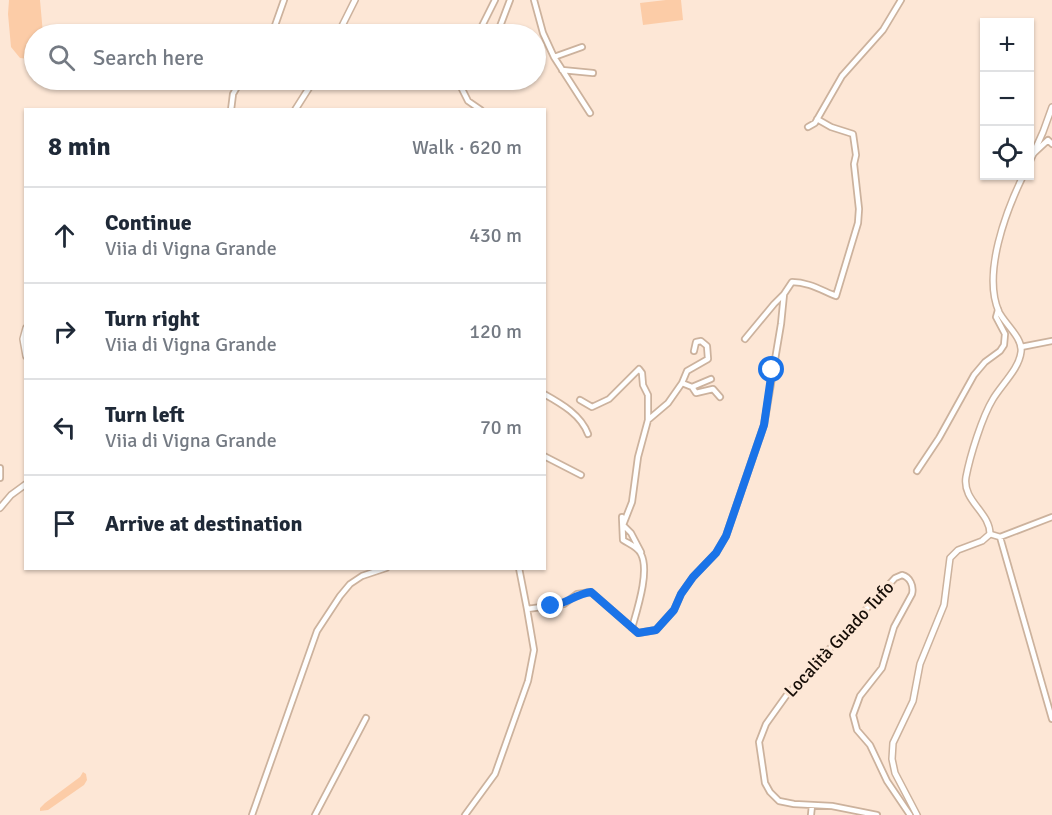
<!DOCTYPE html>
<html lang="en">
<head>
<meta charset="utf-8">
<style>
  :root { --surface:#fff; --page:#f2f2f3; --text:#1f2937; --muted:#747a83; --line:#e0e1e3 }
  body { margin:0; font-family:Signika,sans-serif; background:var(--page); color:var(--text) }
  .controls { position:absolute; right:18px; top:18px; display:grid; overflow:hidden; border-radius:0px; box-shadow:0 2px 4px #0004 }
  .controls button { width:54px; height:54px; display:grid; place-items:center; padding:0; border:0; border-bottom:2px solid var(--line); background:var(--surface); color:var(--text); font:30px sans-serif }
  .stop { position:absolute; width:18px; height:18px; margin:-14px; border:4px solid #1a73e8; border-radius:50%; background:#fff }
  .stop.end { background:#1a73e8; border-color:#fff; box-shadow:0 2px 6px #0008 }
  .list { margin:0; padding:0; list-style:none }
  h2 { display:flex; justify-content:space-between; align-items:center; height:78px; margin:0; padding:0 24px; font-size:26px }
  h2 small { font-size:20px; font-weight:400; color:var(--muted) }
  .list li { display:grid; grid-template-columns:39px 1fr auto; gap:18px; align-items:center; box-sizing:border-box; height:96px; padding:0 24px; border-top:2px solid var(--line) }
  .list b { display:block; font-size:22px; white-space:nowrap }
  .list p { margin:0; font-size:20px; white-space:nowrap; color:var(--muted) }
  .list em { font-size:20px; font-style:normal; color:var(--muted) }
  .icon { flex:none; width:33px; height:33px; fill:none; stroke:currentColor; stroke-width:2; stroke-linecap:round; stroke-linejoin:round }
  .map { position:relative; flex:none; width:1052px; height:815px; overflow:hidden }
  .search { position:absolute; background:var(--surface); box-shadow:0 2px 4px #0004; left:24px; top:24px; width:522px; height:66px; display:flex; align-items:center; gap:15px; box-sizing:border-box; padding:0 21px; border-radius:33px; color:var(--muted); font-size:22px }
  .panel { position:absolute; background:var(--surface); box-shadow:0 2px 4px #0004; left:24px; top:108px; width:522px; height:462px; border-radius:0px }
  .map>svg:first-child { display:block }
  .green { fill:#fccca7 }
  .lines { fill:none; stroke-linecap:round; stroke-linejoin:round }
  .minor-casing { stroke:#ccb29d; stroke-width:8 }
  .tertiary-casing { stroke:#ccb29d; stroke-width:8 }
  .minor { stroke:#fff; stroke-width:4.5 }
  .tertiary { stroke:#fff; stroke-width:5 }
  .route { stroke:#1a73e8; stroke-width:8 }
  .labels { text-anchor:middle; stroke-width:6; stroke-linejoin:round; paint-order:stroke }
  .street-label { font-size:18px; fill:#170e07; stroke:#fde7d6 }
</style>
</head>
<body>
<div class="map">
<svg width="1052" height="815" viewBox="0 0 1052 815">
  <rect width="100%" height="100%" fill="#fde7d6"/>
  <path class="green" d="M9 0H40L43 34H34V57L31 59 20 58 11 47 8 14Z
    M666 0H681L683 20 643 25 640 3Z
    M83 772 86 774 87 780 84 785 48 810 40 811V808L45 803 80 777Z"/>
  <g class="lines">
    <g class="minor-casing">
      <path id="minor" d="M534 0 543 33 554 57 590 113
        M499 29 510 0
        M272 34 284 0
        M478 34 495 0
        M554 57 582 47
        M562 70 593 73
        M463 80 461 87 468 101 481 110
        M231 110 233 94 241 80
        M808 127 815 123 842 76 883 30 901 0
        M1034 153 1048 140 1052 144
        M745 339 774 304 784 294
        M1021 347 1052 341
        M682 383 692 387 711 379
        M692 387 696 393 713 389 720 397
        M544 394C562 404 581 415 588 434
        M580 400 592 407 609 399 639 369 642 373 643 385 648 395V420
        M544 456 581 475
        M0 468V478
        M917 471 939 438 974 375 985 362 1000 351 1004 345 1005 334 996 317 998 310
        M622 517 623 540C629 544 638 547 641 554 650 571 637 610 632 628
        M990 534 1000 537 1052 517
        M1000 537 1052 719
        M641 552 631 533 623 525 632 502 638 457 648 420 668 403 682 383 687 371 708 359 707 346 701 341 696 342 694 351
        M519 568 527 609 564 604 577 594 591 592 638 633 656 630 674 610 681 594 693 577 716 553 726 536 764 425 781 324 784 294 792 282C808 282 821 290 836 296L858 223 859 209 854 164 856 155 853 134 831 127 817 119
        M252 815 317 631 340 596 350 584 362 576 386 568
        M315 815 366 718
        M465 815 495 774 528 681 534 650 527 609
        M811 815 812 805
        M877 815 832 806 794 804 779 801 770 792 765 783 759 742 766 724 786 696 895 578 902 575C910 577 914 586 912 594L894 627 882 668 860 696 853 715 857 730 870 745 887 781 910 815"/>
    </g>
    <g class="tertiary-casing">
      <path id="tertiary" d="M338 34 355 0
        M295 110 314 80
        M1030 161 1043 132 1052 107
        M26 328 23 339 26 356
        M0 508 11 495 26 484
        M917 815 895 773 892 759 893 743 913 701 920 664 944 605 950 558 958 550 982 541 990 534C990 512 962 501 966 477 970 456 982 417 993 399 1002 384 1019 369 1021 352 1023 338 1005 324 999 312 982 274 1006 211 1023 176"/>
    </g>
    <use href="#minor" class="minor"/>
    <use href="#tertiary" class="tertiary"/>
  </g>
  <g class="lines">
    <path class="route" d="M551 606C566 604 576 594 591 592L638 633 656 630 674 610 681 594 693 577 716 553 726 536 764 425 772 370"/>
  </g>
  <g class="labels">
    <g class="street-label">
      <text transform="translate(839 639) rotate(-47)" y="6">Località Guado Tufo</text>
    </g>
  </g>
</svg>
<div class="controls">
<button>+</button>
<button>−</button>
<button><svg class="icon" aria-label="locate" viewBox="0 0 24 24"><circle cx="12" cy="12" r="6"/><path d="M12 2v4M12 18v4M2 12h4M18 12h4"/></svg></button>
</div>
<div class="stop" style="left:772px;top:370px"></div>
<div class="stop end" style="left:551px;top:606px"></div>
<div class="search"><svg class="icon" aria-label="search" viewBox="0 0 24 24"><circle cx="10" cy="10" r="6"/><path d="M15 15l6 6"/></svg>Search here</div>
<section class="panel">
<h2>8 min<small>Walk · 620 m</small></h2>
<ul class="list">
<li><svg class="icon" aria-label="ahead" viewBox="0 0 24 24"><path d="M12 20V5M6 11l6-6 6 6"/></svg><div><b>Continue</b><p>Viia di Vigna Grande</p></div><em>430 m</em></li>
<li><svg class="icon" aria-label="right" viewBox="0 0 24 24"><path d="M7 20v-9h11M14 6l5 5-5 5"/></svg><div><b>Turn right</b><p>Viia di Vigna Grande</p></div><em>120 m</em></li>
<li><svg class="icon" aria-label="left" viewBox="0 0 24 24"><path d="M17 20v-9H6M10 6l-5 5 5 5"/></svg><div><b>Turn left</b><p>Viia di Vigna Grande</p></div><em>70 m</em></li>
<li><svg class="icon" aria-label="arrive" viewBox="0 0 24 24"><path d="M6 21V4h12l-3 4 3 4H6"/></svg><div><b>Arrive at destination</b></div></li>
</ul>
</section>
</div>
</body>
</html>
